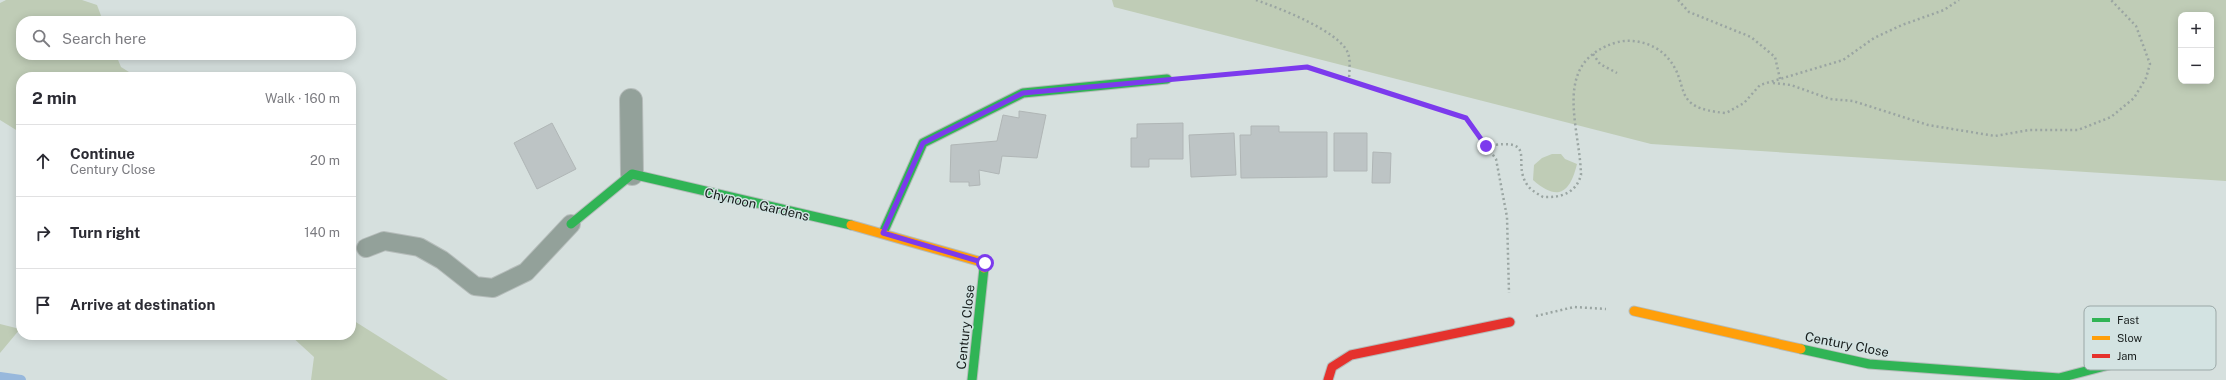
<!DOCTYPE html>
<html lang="en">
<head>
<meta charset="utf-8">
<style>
  :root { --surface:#fff; --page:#f2f2f3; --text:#2b2b33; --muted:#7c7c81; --line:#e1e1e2 }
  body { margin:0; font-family:"Public Sans",sans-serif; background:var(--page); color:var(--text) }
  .controls { position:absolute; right:12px; top:12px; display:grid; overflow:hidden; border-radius:8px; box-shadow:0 2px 10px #0003 }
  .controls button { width:36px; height:36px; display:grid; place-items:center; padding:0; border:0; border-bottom:1px solid var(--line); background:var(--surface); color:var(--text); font:20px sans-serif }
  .stop { position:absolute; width:12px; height:12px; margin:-9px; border:3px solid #7c3aed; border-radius:50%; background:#fff }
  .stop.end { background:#7c3aed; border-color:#fff; box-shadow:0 1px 4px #0008 }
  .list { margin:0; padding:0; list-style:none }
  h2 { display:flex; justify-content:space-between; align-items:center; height:52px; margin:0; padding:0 16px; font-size:17px }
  h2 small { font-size:13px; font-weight:400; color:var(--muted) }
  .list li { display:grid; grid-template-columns:26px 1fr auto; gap:12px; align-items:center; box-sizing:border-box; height:72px; padding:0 16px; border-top:1px solid var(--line) }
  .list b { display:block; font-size:15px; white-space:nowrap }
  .list p { margin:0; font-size:13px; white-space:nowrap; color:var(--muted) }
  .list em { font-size:13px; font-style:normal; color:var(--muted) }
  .icon { flex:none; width:22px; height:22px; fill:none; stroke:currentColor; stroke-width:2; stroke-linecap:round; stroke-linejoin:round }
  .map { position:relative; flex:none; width:2226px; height:380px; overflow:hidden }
  .search { position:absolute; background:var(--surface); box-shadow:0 2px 10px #0003; left:16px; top:16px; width:340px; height:44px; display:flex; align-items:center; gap:10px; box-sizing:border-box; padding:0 14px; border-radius:16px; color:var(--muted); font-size:15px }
  .panel { position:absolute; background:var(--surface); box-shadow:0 2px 10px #0003; left:16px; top:72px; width:340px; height:268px; border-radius:16px }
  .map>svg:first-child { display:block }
  .green { fill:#bfccb6; fill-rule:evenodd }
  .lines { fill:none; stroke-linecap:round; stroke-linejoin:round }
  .stream { stroke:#98b8dc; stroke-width:10 }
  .building { fill:#bdc4c5; stroke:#b0b6b6 }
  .lane-casing { stroke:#b5bcba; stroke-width:20 }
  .street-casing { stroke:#b5bcba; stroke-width:24 }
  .fast-casing { stroke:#b5bcba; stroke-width:11 }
  .slow-casing { stroke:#b5bcba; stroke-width:11 }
  .jam-casing { stroke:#b5bcba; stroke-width:11 }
  .path { stroke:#9aa5a2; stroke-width:2.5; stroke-dasharray:2 3; stroke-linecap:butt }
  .lane { stroke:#93a19a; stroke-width:18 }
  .street { stroke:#93a19a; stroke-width:22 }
  .fast { stroke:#30b455; stroke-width:9 }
  .slow { stroke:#ff9f0a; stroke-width:9 }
  .jam { stroke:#e5322d; stroke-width:9 }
  .route { stroke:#7c3aed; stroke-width:5 }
  .labels { text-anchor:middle; stroke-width:3; stroke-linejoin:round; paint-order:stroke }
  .street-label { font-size:13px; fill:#181e1d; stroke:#d3e3e2 }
  .key { fill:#d3e3e2; stroke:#9ba8a7; stroke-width:1 }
  .key-label { font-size:11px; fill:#181e1d }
</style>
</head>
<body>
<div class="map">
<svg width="2226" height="380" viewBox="0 0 2226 380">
  <rect width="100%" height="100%" fill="#d6e0de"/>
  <path class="green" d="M6 0H82L97 5 103 21H21V55H116L121 67 137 77H21V133L0 120V3Z
    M1112 0H2226V181L1651 144 1114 7ZM2181 15H2211V81H2181Z
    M1552 154H1561L1565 159 1577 164C1570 193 1558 202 1533 180L1534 165 1542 158Z
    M351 319 448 380H311L314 357 290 335H351Z
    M0 324 20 329 0 353Z"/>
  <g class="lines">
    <path class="stream" d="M0 377 21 380"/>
  </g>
  <path class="building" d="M1019 111 1046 115 1037 158 1002 156 999 174 979 170 980 185 969 186V182H950L951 145 997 141 1003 115 1019 118Z
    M552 123 576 169 537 189 514 143Z
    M1183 123V159H1149V167H1131V138H1137V124Z
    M1251 126H1279V132H1327V177L1241 178 1240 135H1251Z
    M1234 133 1236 175 1191 177 1189 135Z
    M1334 133H1367V171H1334Z
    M1373 152 1391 153 1390 183H1372Z"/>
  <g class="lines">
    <g class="lane-casing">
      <path id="lane" d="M366 248 384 241 419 247 442 260 475 286 493 288 526 272 571 224"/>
    </g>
    <g class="street-casing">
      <path id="street" d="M631 100 632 174"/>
    </g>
    <g class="fast-casing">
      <path id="fast" d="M571 224 632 174 851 225
        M883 233 923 143 1023 93 1167 79
        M1801 349 1869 364 2059 378 2109 365
        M972 380 984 268"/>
    </g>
    <g class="slow-casing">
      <path id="slow" d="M851 225 985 263 984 268
        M1634 311 1801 349"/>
    </g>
    <g class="jam-casing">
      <path id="jam" d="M1328 380 1332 367 1351 355 1510 322"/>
    </g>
    <path class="path" d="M1256 0C1279 8 1339 31 1348 53 1351 61 1349 73 1349 81
      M1678 0 1689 12 1751 37 1775 57 1780 79
      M1593 54 1600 64 1617 73
      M1195 77 1307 67 1466 118 1496 159 1507 217 1509 293
      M1773 83 1791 85 1830 99 1853 101 1928 125 1995 136 2029 130H2078L2111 117 2134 98 2146 78 2150 64 2136 26 2111 0
      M1486 146C1541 137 1510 162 1528 186 1532 191 1538 194 1543 197 1561 198 1576 193 1581 175 1580 126 1550 61 1618 42 1634 38 1655 44 1666 56 1693 84 1667 108 1726 113L1744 103 1760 85 1843 60 1874 38 1902 25 1944 10 1959 0
      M1536 316 1574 307 1606 309"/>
    <use href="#lane" class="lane"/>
    <use href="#street" class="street"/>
    <use href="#fast" class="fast"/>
    <use href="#slow" class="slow"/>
    <use href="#jam" class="jam"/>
  </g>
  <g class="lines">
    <path class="route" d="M985 263 883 233 923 143 1023 93 1307 67 1466 118 1486 146"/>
  </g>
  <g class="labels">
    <g class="street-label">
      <text transform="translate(757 204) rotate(13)" y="5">Chynoon Gardens</text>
      <text transform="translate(965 327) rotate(-84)" y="5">Century Close</text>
      <text transform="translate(1847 344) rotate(11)" y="5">Century Close</text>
    </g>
  </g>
  <rect x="2084" y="306" width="132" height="64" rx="6" class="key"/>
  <rect x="2092" y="318" width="18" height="4" fill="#30b455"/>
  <rect x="2092" y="336" width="18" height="4" fill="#ff9f0a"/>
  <rect x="2092" y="354" width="18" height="4" fill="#e5322d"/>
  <g class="key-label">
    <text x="2117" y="324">Fast</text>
    <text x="2117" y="342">Slow</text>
    <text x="2117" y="360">Jam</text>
  </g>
</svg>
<div class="controls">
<button>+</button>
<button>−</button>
</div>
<div class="stop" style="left:985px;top:263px"></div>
<div class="stop end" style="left:1486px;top:146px"></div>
<div class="search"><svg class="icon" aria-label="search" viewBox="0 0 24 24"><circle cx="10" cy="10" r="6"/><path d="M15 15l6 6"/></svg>Search here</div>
<section class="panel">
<h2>2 min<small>Walk · 160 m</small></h2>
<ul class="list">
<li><svg class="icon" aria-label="ahead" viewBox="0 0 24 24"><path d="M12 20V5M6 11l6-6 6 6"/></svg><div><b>Continue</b><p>Century Close</p></div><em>20 m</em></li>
<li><svg class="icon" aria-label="right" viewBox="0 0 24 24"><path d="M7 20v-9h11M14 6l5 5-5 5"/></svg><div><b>Turn right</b></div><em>140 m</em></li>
<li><svg class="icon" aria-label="arrive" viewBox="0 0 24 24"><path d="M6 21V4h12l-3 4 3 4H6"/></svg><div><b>Arrive at destination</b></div></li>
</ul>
</section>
</div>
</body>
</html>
